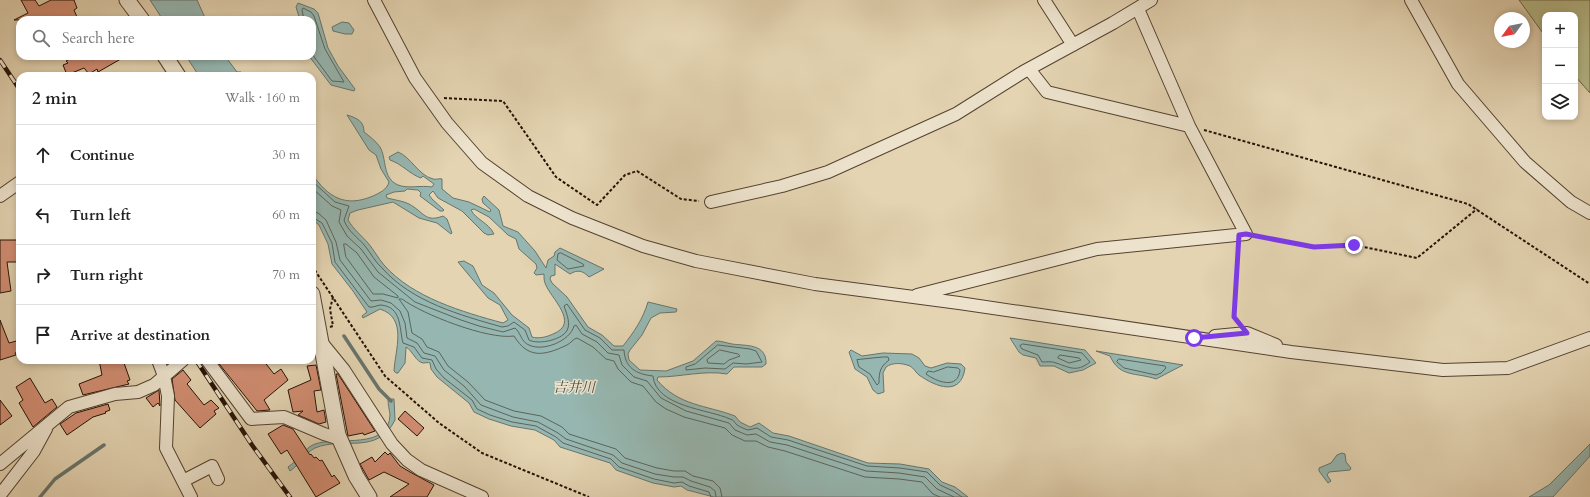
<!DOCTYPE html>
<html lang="en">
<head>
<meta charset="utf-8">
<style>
  :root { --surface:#fff; --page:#f6f6f6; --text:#222; --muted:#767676; --line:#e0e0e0 }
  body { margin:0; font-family:Cardo,"Noto Serif JP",serif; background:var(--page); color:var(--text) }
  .controls { position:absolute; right:12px; top:12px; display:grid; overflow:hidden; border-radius:8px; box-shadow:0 2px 6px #0003 }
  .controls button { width:36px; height:36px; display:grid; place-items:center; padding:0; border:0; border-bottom:1px solid var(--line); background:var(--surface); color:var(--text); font:20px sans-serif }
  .compass { position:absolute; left:1494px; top:12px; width:36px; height:36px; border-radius:50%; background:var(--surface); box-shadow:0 2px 6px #0003; rotate:237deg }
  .stop { position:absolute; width:12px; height:12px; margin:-9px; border:3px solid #7c3aed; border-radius:50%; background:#fff }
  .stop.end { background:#7c3aed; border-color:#fff; box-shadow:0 1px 4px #0008 }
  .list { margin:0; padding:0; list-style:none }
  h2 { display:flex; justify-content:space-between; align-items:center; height:52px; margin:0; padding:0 16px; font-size:17px }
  h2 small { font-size:13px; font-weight:400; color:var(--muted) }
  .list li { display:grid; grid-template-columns:26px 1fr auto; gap:12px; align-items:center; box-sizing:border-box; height:60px; padding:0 16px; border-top:1px solid var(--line) }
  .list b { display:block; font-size:15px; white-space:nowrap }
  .list em { font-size:13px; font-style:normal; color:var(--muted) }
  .icon { flex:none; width:22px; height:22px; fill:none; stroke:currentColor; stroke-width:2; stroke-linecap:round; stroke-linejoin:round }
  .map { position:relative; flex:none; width:1590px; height:497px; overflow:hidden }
  .search { position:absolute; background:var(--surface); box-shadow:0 2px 6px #0003; left:16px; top:16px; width:300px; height:44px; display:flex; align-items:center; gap:10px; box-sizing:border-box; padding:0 14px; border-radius:12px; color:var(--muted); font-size:15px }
  .panel { position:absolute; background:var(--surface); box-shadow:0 2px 6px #0003; left:16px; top:72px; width:300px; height:292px; border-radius:12px }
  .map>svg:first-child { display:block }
  .green { fill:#b7bc8a; stroke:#6e6647 }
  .water { fill:#96b7b1; stroke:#68756c; fill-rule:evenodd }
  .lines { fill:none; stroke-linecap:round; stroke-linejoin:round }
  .shore { stroke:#5d645a; stroke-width:1 }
  .stream { stroke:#68756c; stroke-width:3.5 }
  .building { fill:#d28d72; stroke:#241104 }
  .minor-casing { stroke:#544230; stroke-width:14 }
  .tertiary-casing { stroke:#544230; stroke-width:17 }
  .path { stroke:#241104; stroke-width:2; stroke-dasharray:3 2; stroke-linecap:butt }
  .minor { stroke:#ede3cd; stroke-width:12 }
  .tertiary { stroke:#ede3cd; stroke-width:15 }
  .rail-casing { stroke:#241104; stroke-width:4.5 }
  .rail { stroke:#ede3cd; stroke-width:3; stroke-dasharray:9; stroke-linecap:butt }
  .route { stroke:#7c3aed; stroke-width:5 }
  .labels { text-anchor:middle; stroke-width:3; stroke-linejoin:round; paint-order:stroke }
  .water-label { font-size:14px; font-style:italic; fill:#4c4b41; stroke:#ede3cd }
</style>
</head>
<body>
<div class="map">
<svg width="1590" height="497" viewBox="0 0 1590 497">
  <rect width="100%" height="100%" fill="#e4d4b2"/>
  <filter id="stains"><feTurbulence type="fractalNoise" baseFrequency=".005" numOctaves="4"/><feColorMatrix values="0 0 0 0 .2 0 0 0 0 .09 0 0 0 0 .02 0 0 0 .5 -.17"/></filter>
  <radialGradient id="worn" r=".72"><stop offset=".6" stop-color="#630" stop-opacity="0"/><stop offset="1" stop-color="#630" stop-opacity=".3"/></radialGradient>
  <path class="green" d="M1519 0H1590V93L1575 76V15H1545V36Z"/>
  <path class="water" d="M150 0H197L206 20H163Z
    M298 3 314 9 318 13 328 48 338 66 355 89 354 91 331 85 309 56H312V20H300L296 7Z
    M342 22 349 23 354 30 352 34H345L333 31 332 27Z
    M186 56H225L237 72H241L243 76H199Z
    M347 115C357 118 364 121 364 132 369 136 376 141 380 147 387 159 382 178 398 185 408 189 421 185 432 187L434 184 423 176 421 178C411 175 402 164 390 160L389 157 398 152C411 157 418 175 433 179 436 180 439 178 442 179V189L453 198 469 202 490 212 491 210 483 203 482 199 484 196 486 198 499 210 503 226 518 232 535 251 546 268 548 260 554 256 555 252 560 248 604 269 589 277C583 271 578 269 570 274L555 264V275L551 276 550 279 552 283 567 297 588 327 602 335 614 346H623C634 332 643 319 648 302L677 309 676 312 660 313 651 318 642 335 630 350 628 354 629 360 640 370 666 371 693 361 716 341C722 341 726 343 732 344 745 346 767 343 766 364L762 367H734L727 374C704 370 681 377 658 377L657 380C679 406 706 405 735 416L740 422 750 427 759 423 773 433 789 436 868 463 900 464 929 469 942 482 955 487 968 497H714L687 490 681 486 674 487 653 483 616 470 610 463 560 447 554 440 535 430 511 426 489 419 474 412 469 403 437 377 431 369 430 363C428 362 426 363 423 363 416 362 412 350 406 347L405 363 398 373H396L394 371C395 350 408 318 380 309L363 318 362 316 367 312 353 291 332 264 328 244 319 225 312 219V174C328 197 345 208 373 196 379 193 387 190 389 182L381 169 376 155 369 150ZM407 189 418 190 421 193 420 196 440 211H443L444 210 432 199 429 195 433 191 438 198 462 211 484 233 488 235 494 234C488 222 476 220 471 210L474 209 489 217 508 235 516 239 519 249 536 264 537 268 534 273 536 275 544 274C544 277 544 281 545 283 550 298 581 323 553 334 547 337 538 339 532 337L529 328 512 315 494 293 482 285 473 266 464 261 458 262 488 298 500 305 508 320 503 323C463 312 413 298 384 265 378 258 374 250 368 243 361 235 354 230 348 220L350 213 358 210 393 202 419 218 437 223 451 234 452 233 447 219 443 216C425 223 424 212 409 204 403 201 395 200 387 198L386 195 394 192 405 191Z
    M1010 338 1085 350 1096 363 1083 370 1069 373 1054 366H1040L1036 358 1023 355 1019 352Z
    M851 350 862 356 883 353 912 354 919 358 925 366 931 368 947 363 961 364 965 368C961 397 936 387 919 375 916 373 914 368 910 366 902 363 893 362 886 367L883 373 884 392 878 394 873 390 867 377 855 369 849 352Z
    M1096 351 1183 365 1156 379C1136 372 1120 378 1110 356Z
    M388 399H394L395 420C377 456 344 436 315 448 306 452 300 464 290 471L288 467C298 461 304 448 315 444 337 436 390 451 390 414 389 409 388 404 388 399Z
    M1590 444V456L1553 497H1529L1549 485Z
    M1342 453 1345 454 1346 462 1351 468 1350 470 1329 472 1327 475 1331 481 1328 483 1319 471V468L1331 463 1337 455Z"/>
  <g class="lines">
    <path class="shore" d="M304 20 302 10 303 8 311 12 314 16 325 49 344 82 332 81 312 54
      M312 181 335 202 349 206 344 220C348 232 358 237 365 246 371 253 375 262 382 268 412 302 460 315 502 327L508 326 514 322 525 330 529 340C538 345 565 340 568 328 570 321 566 312 564 306L567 304 585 330 600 338 612 350H624C625 368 636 374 653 376 656 407 708 409 730 419 734 420 734 422 737 425 740 427 745 429 748 430L757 428 771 437 788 440 867 466 900 468 927 472 940 485 953 491 962 497
      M312 188 332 206 341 210 339 222 347 236 361 249 378 272 415 302 461 320 479 326 503 332 515 328C521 333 521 342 529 345 543 352 570 341 574 326L576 325 582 334 597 342 608 353 619 355 622 365 634 377 647 381 661 398 686 411 729 423 735 430 747 435 756 434 770 442 787 445 866 471 899 473 925 477 937 489 954 497
      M312 211 318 213 326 220 336 242 340 260 371 301 381 300 391 303 400 311 405 323 407 338 417 343 424 353 435 356 444 370 464 386 481 405 513 417 538 422 558 433 566 439 613 455 622 463 655 474 674 477H683L691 481 710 487 715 491 716 497
      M312 217 322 223 332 243 335 262 369 307C373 308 377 305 381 305 402 307 399 328 403 343L414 347 422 358 432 360 436 369 444 378 472 400 477 409 490 415 512 422 536 426 556 437 563 443 611 459 619 467 654 479 674 483 682 482 689 486 709 492 711 497
      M344 244H346L357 253 374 277 398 296V298L383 294H373L346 257Z
      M561 253 583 264 584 266 568 269 557 260 558 254Z
      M1023 344 1082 353 1090 362C1076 373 1069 367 1056 363 1052 361 1046 362 1042 362L1038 355 1022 349 1020 346Z
      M718 345 750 349 756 351 762 362 746 364 733 363 725 369 705 368 686 370V367L695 364Z
      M720 350 738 354 740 356 729 360 724 364 708 363 707 360Z
      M1060 355 1079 358 1081 360 1069 363 1058 358Z
      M883 357H888L889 360C880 367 879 372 879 383L877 385 870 374 859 367 857 360Z
      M1119 359 1165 366 1166 368 1161 373 1156 375 1124 368 1117 362Z
      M948 367 958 368 960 370C958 390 937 382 926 374L928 371 933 372Z
      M722 497 720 488 713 481 693 476 685 471H674L657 468 625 458 616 449 569 434 562 427 541 416 514 411 485 400 468 382 448 366 439 352 427 347 422 339 412 333 408 312 399 299H402C422 314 488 340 514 336 528 359 544 356 567 345 571 343 573 339 577 338L593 347 606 359 614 361 618 369 631 382 643 386 656 402 666 409 684 417 725 428 732 435 745 441H756L768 447 785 451 865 477 899 479 922 482 933 494 940 497"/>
    <path class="stream" d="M344 336 379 389 391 401
      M40 497 55 479 104 445"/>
  </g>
  <path class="building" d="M21 0H35L39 6 51 0H74L77 8 74 10 77 17 71 20H14L28 13Z
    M75 56H89L92 60 99 56H126L98 72 97 69 89 74 84 68 67 75 63 65 68 63 66 61Z
    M0 240H20V262H7L11 291 0 293Z
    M0 320 9 343 20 340V351L15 353 16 355 0 360Z
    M99 360H123L130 380 127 381 129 384 83 395 79 384 102 375Z
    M216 360H263L274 374 281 369 288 380 264 400 270 410 257 411Z
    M316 365 321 390 314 391 317 412 324 410 326 422 319 424 298 415 303 411 293 412 288 390 311 380 307 366Z
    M183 370 191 380 187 384 204 405 211 400 219 408 214 411 216 414 200 428 175 400 172 379Z
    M336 374H338L375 431 364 435 363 433 348 436Z
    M30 378 45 403 52 399 57 407 33 427 19 403 23 400 16 387Z
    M159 390 160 406 158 403 153 407 146 398Z
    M0 400 12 416 0 425Z
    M108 404 110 410 105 412 106 413 93 417 67 435 60 424 76 413Z
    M405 411 424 428 417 436 398 419Z
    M283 425 293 429 310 455 311 454 314 458 316 457 320 461 322 460 332 477 334 475 340 483 316 497 287 450 281 454 268 434Z
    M385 452 388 455 390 453 400 466 410 472 434 485 427 497H390L409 484 384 472 369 480 360 464 372 457 375 462Z"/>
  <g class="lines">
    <g class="minor-casing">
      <path id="minor" d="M374 0 415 78 447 123 482 163 528 196 572 218 643 246 696 261 815 284 959 303 1291 352 1443 370 1508 368 1590 338
        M1044 0 1073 45
        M1411 0 1458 84 1525 162 1571 202 1590 213
        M1138 9 1189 126
        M0 196 20 182
        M711 202 782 186 828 172 956 114 1023 72 1113 23 1151 0
        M917 295 1097 249 1246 234 1189 126 1047 92 1029 69
        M1215 336 1247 333 1276 345
        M322 343 344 370 392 444 407 460 421 470 482 497
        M158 360 164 376 168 396 166 448 191 497
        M207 360 251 419 284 417 324 434 340 439
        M0 464 69 407 115 394 138 392 154 385 183 360
        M183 481 212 466 218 479
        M0 495 34 451 46 429"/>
    </g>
    <g class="tertiary-casing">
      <path id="tertiary" d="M127 0 142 20
        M165 56 178 76
        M312 294 338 435 356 476 369 497"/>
    </g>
    <path class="path" d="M444 98 503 101 556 177 597 205 625 175 637 171 681 199 699 201
      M1204 130 1468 204 1590 284
      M1256 236 1314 247 1354 245 1417 258 1477 209
      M312 266 385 376 439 423 482 453 589 497
      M1238 322 1234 317 1238 246
      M330 327 333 326 330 309 333 297"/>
    <use href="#minor" class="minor"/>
    <use href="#tertiary" class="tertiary"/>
    <g class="rail-casing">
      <path id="rail" d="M0 60 20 90
        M196 360 252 445 290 497"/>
    </g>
    <use href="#rail" class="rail"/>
  </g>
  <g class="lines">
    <path class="route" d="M1194 338 1247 333 1234 317 1239 235 1246 234 1314 247 1354 245"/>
  </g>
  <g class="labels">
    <g class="water-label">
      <text x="574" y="392">吉井川</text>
    </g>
  </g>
  <rect width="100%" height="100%" filter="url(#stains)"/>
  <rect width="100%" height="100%" fill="url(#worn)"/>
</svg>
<div class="controls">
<button>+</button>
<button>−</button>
<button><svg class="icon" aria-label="layers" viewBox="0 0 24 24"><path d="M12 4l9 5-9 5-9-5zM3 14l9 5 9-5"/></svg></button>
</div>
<svg class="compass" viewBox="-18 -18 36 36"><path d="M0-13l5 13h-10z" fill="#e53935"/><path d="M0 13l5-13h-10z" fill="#767676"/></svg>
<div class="stop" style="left:1194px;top:338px"></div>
<div class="stop end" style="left:1354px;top:245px"></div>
<div class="search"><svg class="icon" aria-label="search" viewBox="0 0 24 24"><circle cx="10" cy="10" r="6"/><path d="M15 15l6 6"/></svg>Search here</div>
<section class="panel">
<h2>2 min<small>Walk · 160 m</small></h2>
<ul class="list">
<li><svg class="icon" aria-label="ahead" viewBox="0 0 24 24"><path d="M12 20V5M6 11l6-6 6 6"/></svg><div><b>Continue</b></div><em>30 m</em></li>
<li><svg class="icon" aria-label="left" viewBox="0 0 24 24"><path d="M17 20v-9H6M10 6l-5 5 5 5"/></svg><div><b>Turn left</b></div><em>60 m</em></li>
<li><svg class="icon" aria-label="right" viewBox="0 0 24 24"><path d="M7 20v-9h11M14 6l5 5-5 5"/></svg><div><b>Turn right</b></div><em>70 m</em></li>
<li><svg class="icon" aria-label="arrive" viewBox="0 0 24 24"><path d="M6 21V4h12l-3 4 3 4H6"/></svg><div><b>Arrive at destination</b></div></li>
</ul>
</section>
</div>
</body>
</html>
